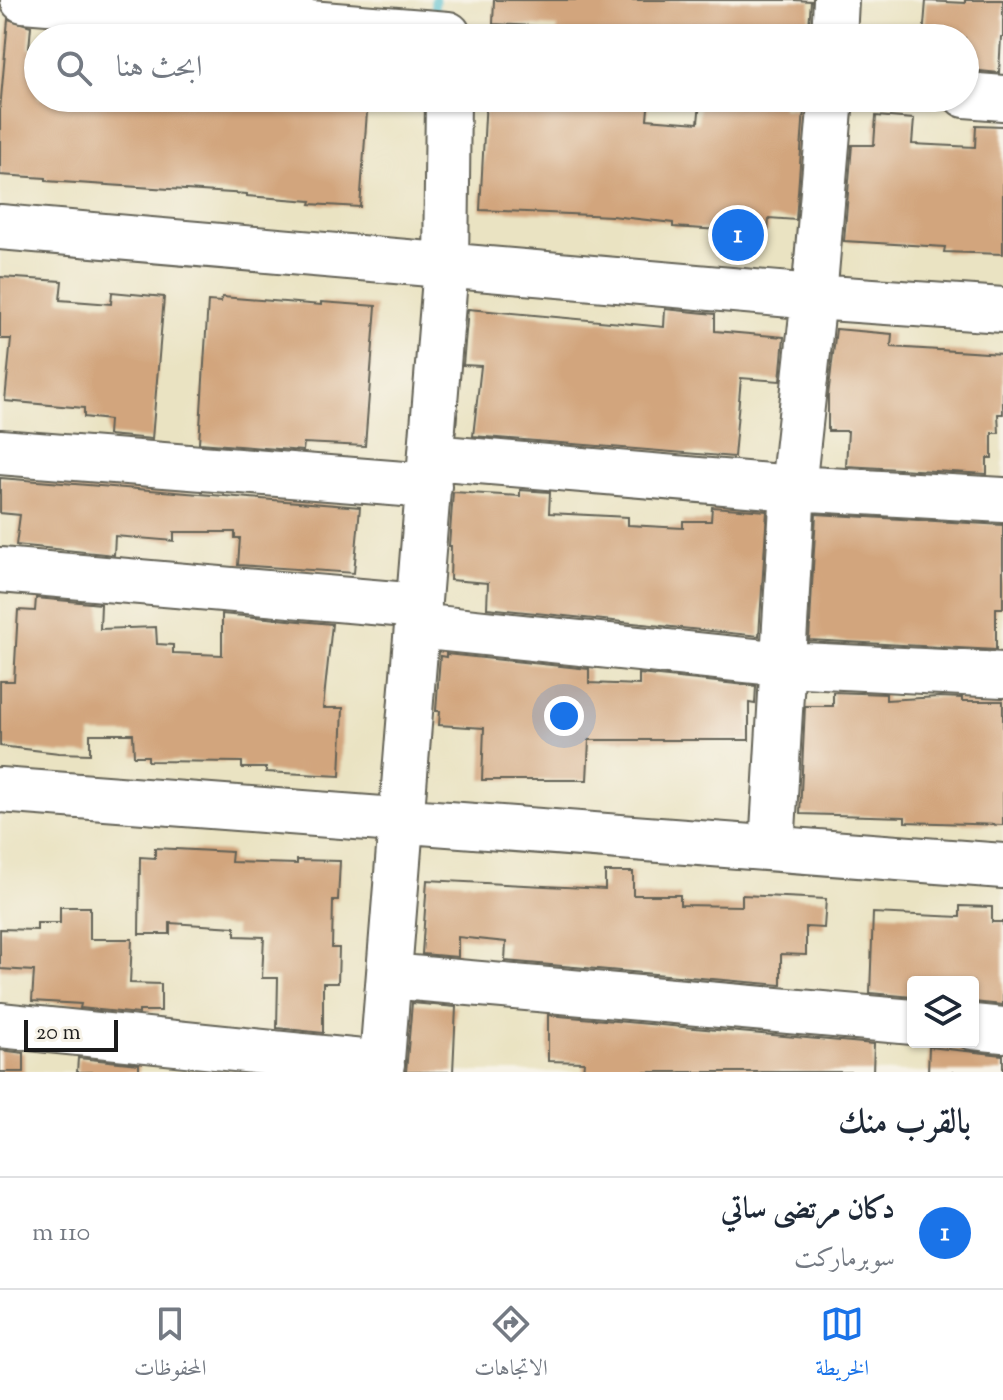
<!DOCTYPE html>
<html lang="ar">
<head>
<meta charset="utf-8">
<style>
  :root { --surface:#fff; --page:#f6f6f7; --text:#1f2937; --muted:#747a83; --line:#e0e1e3; --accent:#1a73e8 }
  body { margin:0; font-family:"Sorts Mill Goudy",Amiri,serif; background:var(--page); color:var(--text); direction:rtl }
  .controls { position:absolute; right:24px; bottom:24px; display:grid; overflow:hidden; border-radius:8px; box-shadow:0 2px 6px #0004 }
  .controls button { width:72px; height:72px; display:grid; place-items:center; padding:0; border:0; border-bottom:2px solid var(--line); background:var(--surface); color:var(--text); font:40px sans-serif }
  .scale { position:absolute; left:24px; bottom:20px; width:94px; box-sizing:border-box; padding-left:8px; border:4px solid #1c1c1c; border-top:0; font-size:22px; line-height:28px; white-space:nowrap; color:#1c1c1c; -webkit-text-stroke:6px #f7f3e8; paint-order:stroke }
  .you { position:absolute; left:564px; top:716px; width:28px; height:28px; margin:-20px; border:6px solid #fff; border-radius:50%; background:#1a73e8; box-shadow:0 0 0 12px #1a73e833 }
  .badge { display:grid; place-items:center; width:52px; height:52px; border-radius:50%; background:var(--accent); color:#fff; font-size:26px; font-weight:700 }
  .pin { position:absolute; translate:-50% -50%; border:4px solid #fff; box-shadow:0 2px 8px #0006 }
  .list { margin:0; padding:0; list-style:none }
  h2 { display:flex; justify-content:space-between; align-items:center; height:104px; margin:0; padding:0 32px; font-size:34px }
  h2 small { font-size:26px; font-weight:400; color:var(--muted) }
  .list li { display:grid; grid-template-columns:52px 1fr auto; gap:24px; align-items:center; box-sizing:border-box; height:112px; padding:0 32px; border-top:2px solid var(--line) }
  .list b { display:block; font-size:30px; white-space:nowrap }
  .list p { margin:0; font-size:26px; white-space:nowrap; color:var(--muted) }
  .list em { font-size:26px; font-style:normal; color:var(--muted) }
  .icon { flex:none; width:44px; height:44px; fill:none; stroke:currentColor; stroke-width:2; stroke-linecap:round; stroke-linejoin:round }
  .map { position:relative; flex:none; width:1003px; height:1072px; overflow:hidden; direction:ltr }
  .search { position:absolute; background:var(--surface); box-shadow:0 2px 6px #0004; left:24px; right:24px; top:24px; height:88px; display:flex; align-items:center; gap:20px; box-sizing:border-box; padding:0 28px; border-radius:44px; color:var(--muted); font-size:30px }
  .sheet { height:216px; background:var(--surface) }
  nav { display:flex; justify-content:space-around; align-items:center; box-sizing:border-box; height:112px; border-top:2px solid var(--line); background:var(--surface); font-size:22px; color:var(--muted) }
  nav a { display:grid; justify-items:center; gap:4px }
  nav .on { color:var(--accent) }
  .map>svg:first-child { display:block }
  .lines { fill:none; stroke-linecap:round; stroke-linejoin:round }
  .stream { stroke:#54bfcf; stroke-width:9 }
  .building { fill:#d2a57d }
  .minor-casing { stroke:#646256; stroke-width:48 }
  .minor { stroke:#fff; stroke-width:44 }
</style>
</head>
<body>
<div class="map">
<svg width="1003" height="1072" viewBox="0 0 1003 1072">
  <rect width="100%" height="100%" fill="#f7f3e8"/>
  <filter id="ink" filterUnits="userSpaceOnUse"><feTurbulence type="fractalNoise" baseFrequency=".0125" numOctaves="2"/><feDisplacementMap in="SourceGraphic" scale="16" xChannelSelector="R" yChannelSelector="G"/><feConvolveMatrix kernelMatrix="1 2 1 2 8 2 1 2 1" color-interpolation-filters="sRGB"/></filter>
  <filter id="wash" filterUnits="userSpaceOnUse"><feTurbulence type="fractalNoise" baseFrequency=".006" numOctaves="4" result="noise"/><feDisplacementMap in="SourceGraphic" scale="32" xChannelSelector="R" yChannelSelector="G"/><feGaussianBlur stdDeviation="1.8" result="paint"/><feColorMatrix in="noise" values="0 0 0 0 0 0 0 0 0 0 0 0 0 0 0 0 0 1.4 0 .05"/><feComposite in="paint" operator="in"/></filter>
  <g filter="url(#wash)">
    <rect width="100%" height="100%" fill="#eae3c2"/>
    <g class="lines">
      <path class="stream" d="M433 23 435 0"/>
    </g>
    <g id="blocks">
      <path class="building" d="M494 0H794L811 1 808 38H557V27L493 24Z
        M965 0H1003V37H1001L999 73 970 70 971 54H965V38H923L926 1 965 3Z
        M8 19 31 26 29 49H38V98H368L360 207 310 204 311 201 247 196V194L46 181V178L0 175V110Z
        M486 98H649L647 119 698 123 700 101 746 105 747 98 782 100V108L804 109 796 220 769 218 768 233 673 227V223L612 216 480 210Z
        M876 116 914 119 912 144 975 147 976 125 1003 126V254L944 252 945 247 844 241 852 145H874Z
        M0 277 62 281 60 300 111 304 112 292 164 297 152 439 108 435 109 420 84 417V408L5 401 11 339H0Z
        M222 297 321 305V302L376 306 365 446 304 443 303 451 199 443 208 301 221 302Z
        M468 309 664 327 665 309 715 314V331L784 337 780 381 741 378 734 457 473 436 481 366 463 365Z
        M836 329 892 334 891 347 1003 354V414H998L999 433H992V458H987V474L846 466 848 431H828V396Z
        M0 478 360 507 354 573 238 565 240 538H235V532H174V541L115 536 114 555 16 545 20 515 0 513Z
        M520 490 550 492 549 513 628 517V525L683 528V521H711L712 507 767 511 759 636 487 608 488 583 450 580 451 546H449L453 492 520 496Z
        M816 514 1003 525V608H996V650L809 640Z
        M36 598 101 604 100 629 156 627 157 644 173 645V653L222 655V614L332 624 323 708H343L340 776 266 772V768H242V762L148 761V756H134L133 734H90V754L59 753 0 746V681H14L18 610 35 611Z
        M446 654 589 669V683L639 685V674L756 686 755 704 749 703V740H589L587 780H482L484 728 439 725 440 711H436L440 656 446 657Z
        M833 692 886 694V700L939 697 962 698V701H1003V825L905 822V817L800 814 805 706H833Z
        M155 848 232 852 231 862 297 864V860L340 861 338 900H333L332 948H339L338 983H323V1033L277 1028 278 978H262L264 937 235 936V927L170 923V934H139L140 857 155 858Z
        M605 872H633V895H680V905L742 906V895L826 899 824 928 806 927V955L781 954V985L505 961 506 942 458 937V957L422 954 427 880 605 889Z
        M960 906 992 907V922H1003V1005L973 1002V982H913V997L870 993 873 913 960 917Z
        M60 907H90V939H132L130 983 161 984V1011H139V1014L80 1008 81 1004 32 1001 34 971 0 969V929L37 930V923H60Z
        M412 1003 456 1007 453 1072H406Z
        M548 1015 874 1044 873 1072H583L584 1062 548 1061Z
        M929 1047 1003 1055V1072H928Z
        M0 1050 24 1053V1072H0Z
        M78 1058 139 1064V1072H77Z"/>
    </g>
  </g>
  <g filter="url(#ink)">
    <use href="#blocks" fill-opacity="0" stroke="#646256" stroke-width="2"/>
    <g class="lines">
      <g class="minor-casing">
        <path id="minor" d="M23 0 448 34
          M834 38 836 0
          M965 95 1003 98
          M0 227 814 297 1003 310
          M0 452 429 486
          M431 457 793 488 1003 500
          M0 570 419 606
          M417 626 783 664 1003 675
          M0 790 1003 866
          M772 848 793 488 814 297 831 98
          M389 976 913 1022
          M0 1025 382 1064
          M973 1027 1003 1030
          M381 1072 446 266 448 98"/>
      </g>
      <use href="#minor" class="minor"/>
    </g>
  </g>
</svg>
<div class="controls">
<button><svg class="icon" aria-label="layers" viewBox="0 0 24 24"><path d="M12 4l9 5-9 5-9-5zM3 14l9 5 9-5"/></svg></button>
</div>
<div class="scale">20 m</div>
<div class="you"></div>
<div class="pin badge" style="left:738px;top:235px">1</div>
<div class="search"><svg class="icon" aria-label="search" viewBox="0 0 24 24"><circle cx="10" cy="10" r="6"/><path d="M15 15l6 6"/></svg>ابحث هنا</div>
</div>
<section class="sheet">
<h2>بالقرب منك<small></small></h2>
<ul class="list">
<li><span class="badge">1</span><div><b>دكان مرتضى ساتي</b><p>سوبرماركت</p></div><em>110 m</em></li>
</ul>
</section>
<nav>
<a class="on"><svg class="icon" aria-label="map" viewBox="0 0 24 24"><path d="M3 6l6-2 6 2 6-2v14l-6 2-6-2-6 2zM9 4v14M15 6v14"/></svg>الخريطة</a>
<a><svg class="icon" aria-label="directions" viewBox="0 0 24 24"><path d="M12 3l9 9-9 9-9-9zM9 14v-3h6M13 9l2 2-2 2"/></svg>الاتجاهات</a>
<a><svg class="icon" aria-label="saved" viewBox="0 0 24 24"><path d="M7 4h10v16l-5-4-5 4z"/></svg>المحفوظات</a>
</nav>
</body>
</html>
